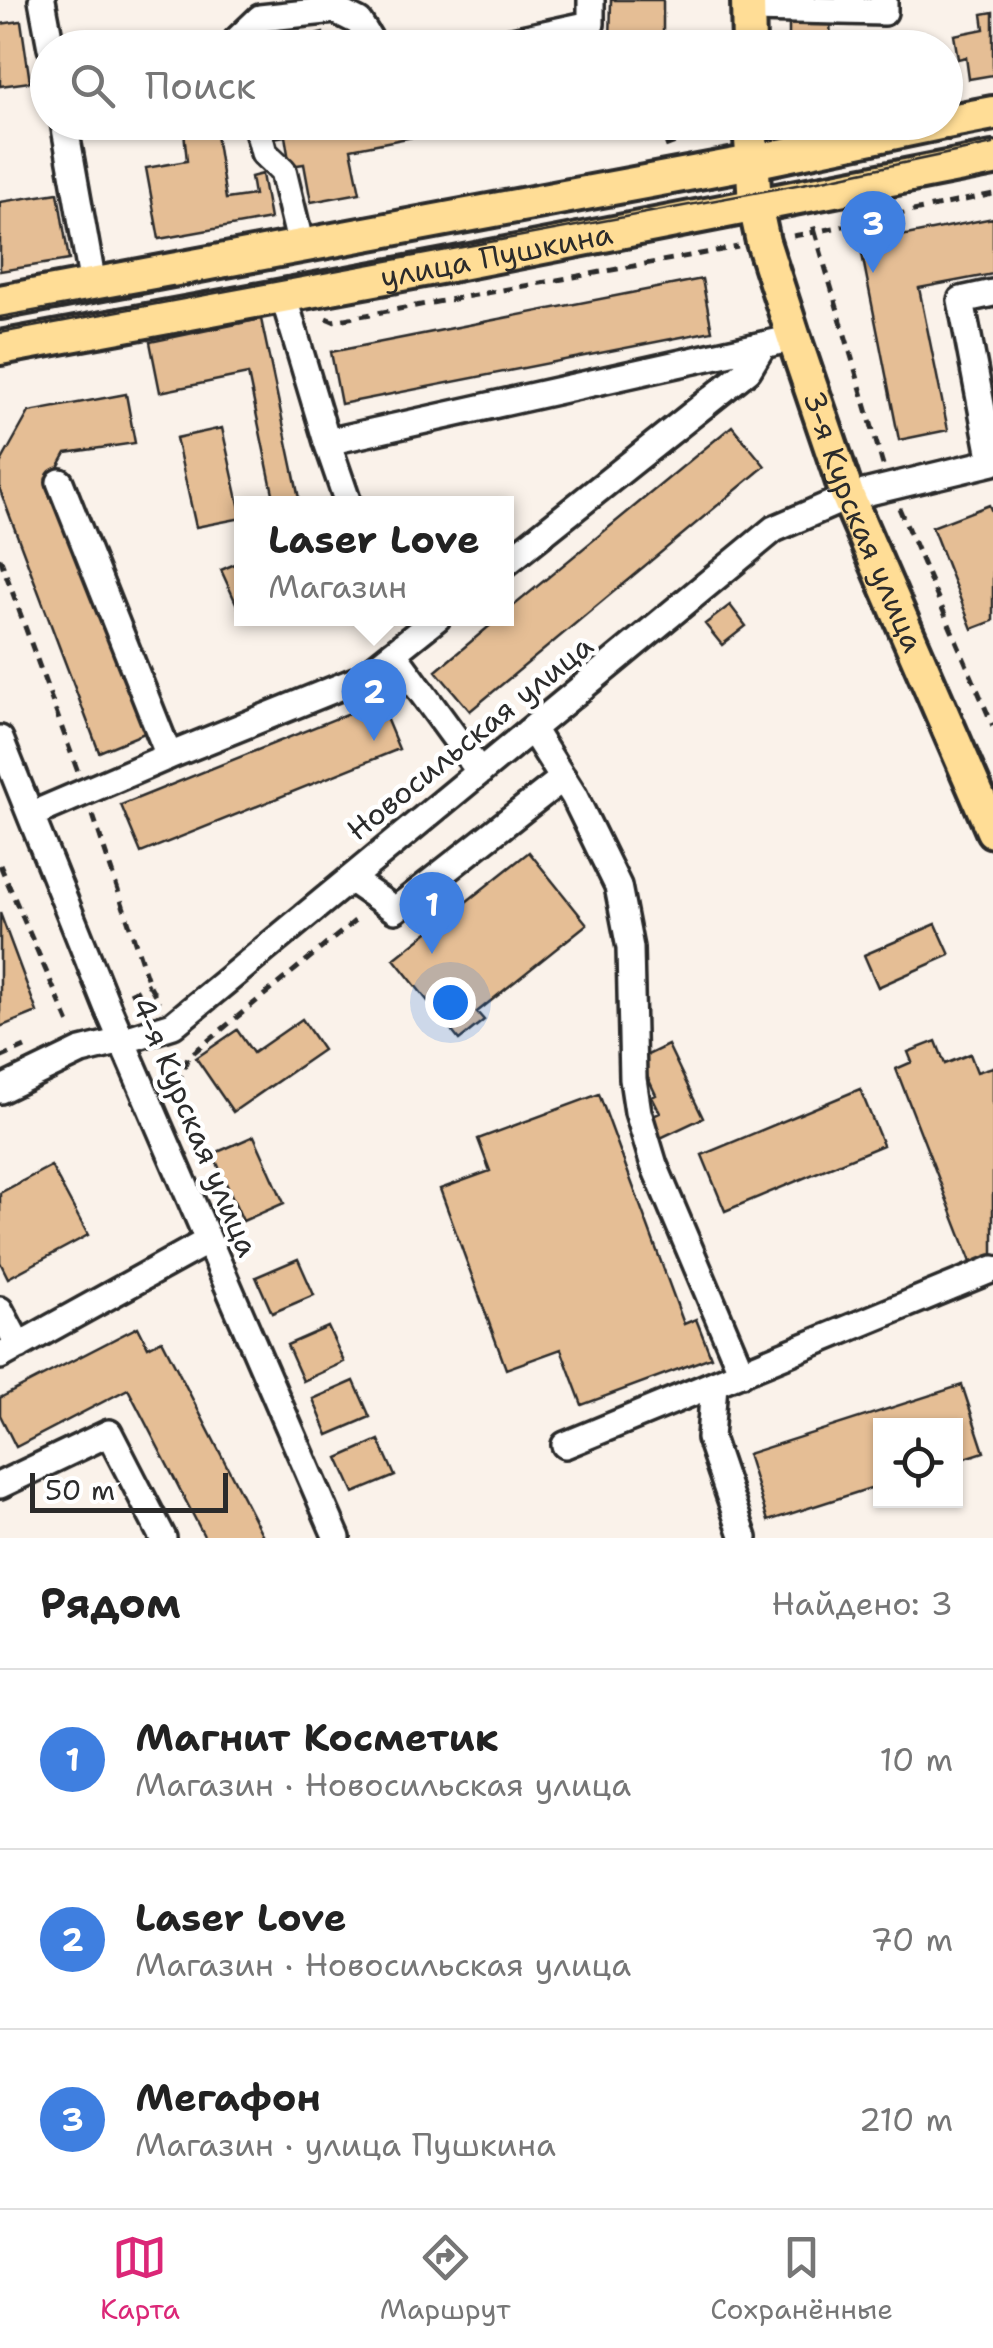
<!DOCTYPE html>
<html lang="ru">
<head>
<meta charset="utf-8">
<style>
  :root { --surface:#fff; --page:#f2f2f2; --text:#222; --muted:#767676; --line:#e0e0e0; --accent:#db2777 }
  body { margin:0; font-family:"Shantell Sans",sans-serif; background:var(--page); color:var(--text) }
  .controls { position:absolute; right:30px; bottom:30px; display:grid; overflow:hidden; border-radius:0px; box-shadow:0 2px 8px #0004 }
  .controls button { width:90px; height:90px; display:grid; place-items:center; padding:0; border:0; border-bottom:2px solid var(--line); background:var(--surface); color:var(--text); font:50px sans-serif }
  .scale { position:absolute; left:30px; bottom:25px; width:198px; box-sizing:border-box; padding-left:10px; border:5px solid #2b2b2b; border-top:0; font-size:28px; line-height:35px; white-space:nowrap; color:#2b2b2b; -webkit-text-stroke:8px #fff; paint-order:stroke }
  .you { position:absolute; left:450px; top:1002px; width:35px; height:35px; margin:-25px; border:8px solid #fff; border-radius:50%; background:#1a73e8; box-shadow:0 0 0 15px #1a73e833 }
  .badge { display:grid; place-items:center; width:65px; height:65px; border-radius:50%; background:var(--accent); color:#fff; font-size:32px; font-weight:700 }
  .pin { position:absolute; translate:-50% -82px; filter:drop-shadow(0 2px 5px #0008) }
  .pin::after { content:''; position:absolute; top:52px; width:35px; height:30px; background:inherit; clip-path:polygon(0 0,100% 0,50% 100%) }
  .popup { position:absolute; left:234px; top:496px; width:280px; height:130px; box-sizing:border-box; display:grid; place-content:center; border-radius:0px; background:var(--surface); filter:drop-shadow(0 2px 8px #0005); font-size:32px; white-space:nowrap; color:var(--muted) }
  .popup b { font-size:38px; color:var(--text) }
  .popup::after { content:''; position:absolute; left:50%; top:100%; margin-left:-20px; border:20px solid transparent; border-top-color:var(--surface) }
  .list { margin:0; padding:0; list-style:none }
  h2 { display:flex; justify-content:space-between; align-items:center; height:130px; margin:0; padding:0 40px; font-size:42px }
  h2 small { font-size:32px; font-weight:400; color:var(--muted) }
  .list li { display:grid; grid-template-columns:65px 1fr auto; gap:30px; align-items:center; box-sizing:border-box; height:180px; padding:0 40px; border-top:2px solid var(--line) }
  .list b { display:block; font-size:38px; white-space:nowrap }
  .list p { margin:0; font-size:32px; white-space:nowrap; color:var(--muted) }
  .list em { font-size:32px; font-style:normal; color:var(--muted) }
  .icon { flex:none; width:55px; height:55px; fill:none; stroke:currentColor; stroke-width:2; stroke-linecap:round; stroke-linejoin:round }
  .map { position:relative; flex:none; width:993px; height:1538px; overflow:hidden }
  .search { position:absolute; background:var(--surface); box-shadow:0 2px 8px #0004; left:30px; right:30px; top:30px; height:110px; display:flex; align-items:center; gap:25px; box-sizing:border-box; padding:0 35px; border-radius:55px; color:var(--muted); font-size:38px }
  .sheet { height:670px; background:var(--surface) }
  nav { display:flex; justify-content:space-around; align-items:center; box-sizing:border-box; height:140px; border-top:2px solid var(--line); background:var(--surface); font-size:28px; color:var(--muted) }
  nav a { display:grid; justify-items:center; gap:5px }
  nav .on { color:var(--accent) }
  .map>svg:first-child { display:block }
  .building { fill:#e5be95; stroke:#2b2b2b; stroke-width:2.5 }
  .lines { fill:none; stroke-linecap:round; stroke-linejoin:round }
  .minor-casing { stroke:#2b2b2b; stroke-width:32 }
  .major-casing { stroke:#2b2b2b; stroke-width:40 }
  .path { stroke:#2b2b2b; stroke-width:5; stroke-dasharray:10 8; stroke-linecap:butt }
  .minor { stroke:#fff; stroke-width:25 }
  .major { stroke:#ffdd96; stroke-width:32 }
  .tram { stroke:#2b2b2b; stroke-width:2.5 }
  .labels { text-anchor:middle; stroke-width:9; stroke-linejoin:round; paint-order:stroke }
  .street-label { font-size:30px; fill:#2b2b2b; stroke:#fff }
</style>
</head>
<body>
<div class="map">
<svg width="993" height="1538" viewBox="0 0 993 1538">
  <rect width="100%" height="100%" fill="#faf2ea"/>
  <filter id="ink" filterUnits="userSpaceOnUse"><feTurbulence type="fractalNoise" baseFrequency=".01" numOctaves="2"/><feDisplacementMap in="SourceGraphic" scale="20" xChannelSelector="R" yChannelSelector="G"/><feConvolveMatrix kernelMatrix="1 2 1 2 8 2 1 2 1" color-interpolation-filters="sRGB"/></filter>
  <g filter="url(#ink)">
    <path class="building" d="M611 0H663V48H596L610 45Z
      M993 12V75L969 79 966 57 958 59 954 35 984 29 982 14Z
      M789 16H830L831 48H789Z
      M21 21 30 82 0 86V24Z
      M323 33 325 48H259Z
      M183 122H214L226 199 254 195 251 177 262 174 270 219 159 239 146 168 187 161Z
      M270 122H490L351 149 360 193 311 202 304 164 290 166 285 136 273 138Z
      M58 193 69 260 0 271V202Z
      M993 218V274L919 288 948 430 899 440 860 244Z
      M702 279 712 331 341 404 331 352Z
      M261 319 300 503H275L248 374 160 392 150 342Z
      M126 394 135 443 66 453 50 482 147 732 99 752 0 490V464L29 412Z
      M732 426 765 466 470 711 436 671 499 618H506V612Z
      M222 428 242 518 196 527 176 438Z
      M989 505 993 514V621L972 629 932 527Z
      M242 561V614H241L221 570Z
      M730 605 746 626 722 645 705 624Z
      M379 701 399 749 141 853 121 805Z
      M529 852 587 924 477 1012 484 1020 459 1040 394 959Z
      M0 913 37 1012 0 1027Z
      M936 924 950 955 878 987 864 955Z
      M302 1019 323 1050 233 1112 196 1058 237 1030 253 1053Z
      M936 1041 945 1064 970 1054 977 1072 993 1067V1263L974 1270 896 1069 912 1062 908 1052Z
      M668 1045 703 1118 652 1142 642 1121 660 1113 652 1097 656 1095 639 1059Z
      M860 1089 883 1145 725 1211 702 1155Z
      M599 1094 684 1324 696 1319 711 1357 582 1405 561 1349 506 1369 440 1189 490 1171 478 1139Z
      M254 1136 284 1203 243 1221 213 1154Z
      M51 1166 88 1235 8 1278 0 1262V1193Z
      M298 1259 314 1295 272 1313 256 1277Z
      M138 1327 148 1347 162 1340 264 1538H205L128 1389 16 1447 0 1415V1398Z
      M328 1327 344 1362 303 1381 287 1345Z
      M354 1381 370 1417 328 1435 313 1399Z
      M962 1385 984 1452 956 1461V1426H880V1485L768 1521 747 1454Z
      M379 1440 395 1476 354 1493 338 1458Z"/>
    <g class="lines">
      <g class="minor-casing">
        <path id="minor" d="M42 0 51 48
          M748 9 884 12V0
          M239 48 237 40 260 18 335 10 359 22 375 48
          M480 48 591 24V0
          M64 122 93 285
          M256 122 264 153 283 171 301 246
          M283 295 327 442 348 503
          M327 442 794 338
          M992 462 961 300 993 293
          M60 482 169 756 362 678 437 618
          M506 563 748 370 763 345
          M393 653 480 772
          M532 729 574 796 618 886 630 948 633 1079 638 1112 654 1165 742 1373
          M0 739 107 1006 337 1538
          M31 815 169 756
          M350 879 395 910 563 778
          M0 1090 81 1051 122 1041 173 1025 774 529 848 497 993 462
          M0 1310 19 1346
          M0 1356 208 1241
          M714 1384 710 1438 744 1538
          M565 1445 993 1269
          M0 1485 109 1433 163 1538"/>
      </g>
      <g class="major-casing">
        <g id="major">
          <path d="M748 0 749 48"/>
          <path id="s1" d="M750 122 755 205 763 242 794 338 848 497 993 831"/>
          <path d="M946 122 993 113"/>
          <path d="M0 302 752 162 944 122"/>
          <path id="s2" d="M0 348 445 266 993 159"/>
        </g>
      </g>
      <path class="path" d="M665 146 693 135 713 122
        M793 236 815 232 812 221
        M326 318 333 321 738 247
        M883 465 815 232 993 194
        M899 508 993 726
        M0 558 78 772
        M93 815 149 984 159 1002
        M0 865 70 1026
        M130 994 149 984
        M0 1058 25 1047
        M178 1084 188 1057 361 916"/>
      <use href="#minor" class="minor"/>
      <use href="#major" class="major"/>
      <path class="tram" d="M0 317 173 286
        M0 333 818 181 993 144"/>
    </g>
  </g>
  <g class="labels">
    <g class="street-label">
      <text dy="10" stroke="none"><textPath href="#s2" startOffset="505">улица Пушкина</textPath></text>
      <text dy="10" stroke="none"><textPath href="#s1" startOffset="418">3-я Курская улица</textPath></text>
      <text transform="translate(470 738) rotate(-39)" y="10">Новосильская улица</text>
      <text transform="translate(195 1127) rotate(67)" y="10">4-я Курская улица</text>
    </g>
  </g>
</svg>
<div class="controls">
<button><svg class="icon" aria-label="locate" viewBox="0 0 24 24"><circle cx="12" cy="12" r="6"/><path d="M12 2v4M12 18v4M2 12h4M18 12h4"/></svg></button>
</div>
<div class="scale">50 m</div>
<div class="you"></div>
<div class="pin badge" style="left:432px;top:954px;background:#3f7fe0">1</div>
<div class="pin badge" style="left:374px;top:741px;background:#3f7fe0">2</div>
<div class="popup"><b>Laser Love</b>Магазин</div>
<div class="pin badge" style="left:873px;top:273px;background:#3f7fe0">3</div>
<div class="search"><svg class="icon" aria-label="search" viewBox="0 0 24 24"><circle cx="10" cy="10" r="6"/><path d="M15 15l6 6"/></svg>Поиск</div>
</div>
<section class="sheet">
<h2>Рядом<small>Найдено: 3</small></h2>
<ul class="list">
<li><span class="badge" style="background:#3f7fe0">1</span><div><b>Магнит Косметик</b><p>Магазин · Новосильская улица</p></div><em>10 m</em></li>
<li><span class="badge" style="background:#3f7fe0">2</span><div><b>Laser Love</b><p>Магазин · Новосильская улица</p></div><em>70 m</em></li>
<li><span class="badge" style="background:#3f7fe0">3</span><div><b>Мегафон</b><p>Магазин · улица Пушкина</p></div><em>210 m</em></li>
</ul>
</section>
<nav>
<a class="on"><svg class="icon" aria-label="map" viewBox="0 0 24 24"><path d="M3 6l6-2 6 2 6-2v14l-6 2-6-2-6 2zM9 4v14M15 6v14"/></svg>Карта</a>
<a><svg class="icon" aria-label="directions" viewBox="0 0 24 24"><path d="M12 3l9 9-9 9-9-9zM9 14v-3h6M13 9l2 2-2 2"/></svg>Маршрут</a>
<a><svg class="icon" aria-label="saved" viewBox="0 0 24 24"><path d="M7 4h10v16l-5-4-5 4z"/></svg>Сохранённые</a>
</nav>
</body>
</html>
